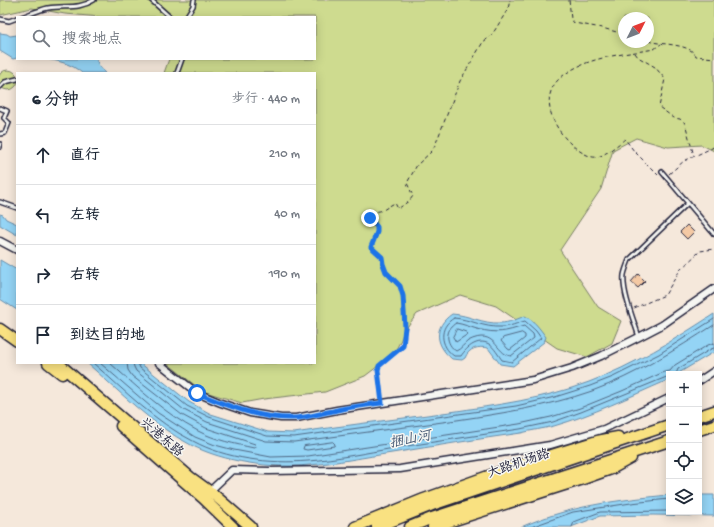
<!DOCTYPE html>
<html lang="zh">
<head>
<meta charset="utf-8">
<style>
  :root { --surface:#fff; --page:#f2f2f3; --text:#1f2937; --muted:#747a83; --line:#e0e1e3 }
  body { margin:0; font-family:"Gochi Hand","LXGW WenKai TC",sans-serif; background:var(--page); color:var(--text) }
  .controls { position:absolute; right:12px; bottom:12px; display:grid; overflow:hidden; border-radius:0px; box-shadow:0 2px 10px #0003 }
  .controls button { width:36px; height:36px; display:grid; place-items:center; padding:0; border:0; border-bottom:1px solid var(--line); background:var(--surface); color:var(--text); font:20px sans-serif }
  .compass { position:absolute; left:618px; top:12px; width:36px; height:36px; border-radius:50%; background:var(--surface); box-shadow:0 2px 10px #0003; rotate:48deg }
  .stop { position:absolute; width:12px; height:12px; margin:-9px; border:3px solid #1a73e8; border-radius:50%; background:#fff }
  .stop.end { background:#1a73e8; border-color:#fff; box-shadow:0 1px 4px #0008 }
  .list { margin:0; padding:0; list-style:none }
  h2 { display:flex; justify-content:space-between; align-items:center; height:52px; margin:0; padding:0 16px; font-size:17px }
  h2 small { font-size:13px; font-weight:400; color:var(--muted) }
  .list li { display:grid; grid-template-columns:26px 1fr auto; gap:12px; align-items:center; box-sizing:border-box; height:60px; padding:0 16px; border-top:1px solid var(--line) }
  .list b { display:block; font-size:15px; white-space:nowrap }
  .list em { font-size:13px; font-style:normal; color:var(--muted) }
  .icon { flex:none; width:22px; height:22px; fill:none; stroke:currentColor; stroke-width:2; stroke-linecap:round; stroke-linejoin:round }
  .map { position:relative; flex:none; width:714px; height:527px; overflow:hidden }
  .search { position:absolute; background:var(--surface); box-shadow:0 2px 10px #0003; left:16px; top:16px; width:300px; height:44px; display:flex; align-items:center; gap:10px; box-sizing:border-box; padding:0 14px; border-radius:0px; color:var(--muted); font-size:15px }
  .panel { position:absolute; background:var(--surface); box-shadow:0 2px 10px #0003; left:16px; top:72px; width:300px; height:292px; border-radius:0px }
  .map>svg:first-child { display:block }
  .green { fill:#cedb8f; stroke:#787e65; fill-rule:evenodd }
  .water { fill:#94d4f5; stroke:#668dab }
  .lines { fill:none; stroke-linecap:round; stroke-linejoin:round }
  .shore { stroke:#506985; stroke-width:1 }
  .building { fill:#f4c9a4; stroke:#22223b }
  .service-casing { stroke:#22223b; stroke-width:6 }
  .minor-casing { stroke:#22223b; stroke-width:9 }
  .primary-casing { stroke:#22223b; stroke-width:13 }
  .path { stroke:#22223b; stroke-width:1; stroke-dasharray:4 3; stroke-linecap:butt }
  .service { stroke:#f6f6f2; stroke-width:3 }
  .minor { stroke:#f6f6f2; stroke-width:6 }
  .primary { stroke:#f9e181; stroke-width:10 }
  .route { stroke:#1a73e8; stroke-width:5 }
  .labels { text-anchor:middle; stroke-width:3; stroke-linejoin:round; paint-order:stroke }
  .street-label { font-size:13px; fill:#22223b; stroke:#f6f6f2 }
  .water-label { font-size:14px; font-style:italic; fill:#445773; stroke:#f6f6f2 }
</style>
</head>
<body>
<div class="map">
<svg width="714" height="527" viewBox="0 0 714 527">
  <rect width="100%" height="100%" fill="#f5e8db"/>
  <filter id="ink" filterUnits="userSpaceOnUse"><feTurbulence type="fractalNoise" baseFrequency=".025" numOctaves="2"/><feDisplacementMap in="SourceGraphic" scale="8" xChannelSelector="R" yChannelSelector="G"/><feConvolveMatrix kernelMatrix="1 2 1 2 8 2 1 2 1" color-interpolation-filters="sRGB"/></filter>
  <g filter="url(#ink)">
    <path class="green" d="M0 0H714V151L702 145 668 147 636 138 613 150 601 189 560 250 598 307 621 321 612 343 587 357 557 348 496 306 460 295 417 314 407 327 394 354 365 376 325 392 264 399 242 403 202 391 167 363H315V73H164L169 59H315V17H101L65 14 32 8 0 15ZM624 18H648V42H624Z
      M-2 80a10 10 0 1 1 20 0a10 10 0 1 1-20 0Z"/>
    <path class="water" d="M0 33 7 34 10 36 17 35V58L13 59 0 51Z
      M44 59H96L99 66 105 73H82C72 64 57 60 44 59Z
      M0 214 3 215 6 219 17 224V235L0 225Z
      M0 260 17 270V310L0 299Z
      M452 314C469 315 483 324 500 323 509 323 517 319 525 316 534 320 540 329 546 337L544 342 513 366 500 364 488 348C478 346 469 348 465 358L462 360 452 359C435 345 433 327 452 314Z
      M714 314V352L677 374H669V379L666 381C629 397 592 415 554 426 543 429 532 430 521 433 478 439 435 446 392 453 365 457 337 463 309 465 272 469 224 462 191 445 152 425 120 392 87 363H140L189 402 211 414 268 432 294 433C346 425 398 419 450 412 497 405 544 399 589 382 634 365 674 340 714 314Z
      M669 495V512H699V495H714V516L653 515 600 516 571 527H521C569 506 617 500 669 495Z"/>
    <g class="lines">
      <path class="shore" d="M454 318C470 319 484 328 501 327 510 327 517 323 525 321L536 331 541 338 512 362 502 360C499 356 494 347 489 344 478 338 467 347 461 356H454C440 346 438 327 454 318Z
        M456 323C463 324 470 327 477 329 499 334 504 332 524 326L533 334 534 338 511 356C495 354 496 327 468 341 464 344 461 349 456 351 446 344 444 330 456 323Z
        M457 329 466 332 468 334 456 342 453 337Z
        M522 333 525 335V338L510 350 508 349 501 341 503 338Z
        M93 363C124 390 155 422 193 441 226 459 270 464 308 461 336 459 366 453 394 448 436 442 478 435 520 429L553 422 581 412 669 376
        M100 363 158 413 195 437 215 445 234 450 271 457 308 456 519 424 551 417 580 408 622 391 664 372 670 371 675 365 708 345 714 343
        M110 363C137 387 165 414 198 431 215 440 235 444 254 448L256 447 255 444 206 428 182 415 132 376 128 370 127 363
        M133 363 134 367 136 371 184 410 207 422 266 441 294 442C346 435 398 428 450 421 498 414 546 407 592 391 636 375 675 350 714 325
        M138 363 140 368 187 406 209 417 267 436 294 437 516 406 555 397 590 386 613 377 659 354 714 319
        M676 374 678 369 711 349 714 348
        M333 442 335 444 334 446 307 450 303 449 304 446Z
        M531 527 573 512 631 503 669 499
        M572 527 574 522 600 512 669 511"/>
    </g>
    <path class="building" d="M687 225 694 232 687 239 680 232Z
      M638 274 645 281 638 288 631 282Z"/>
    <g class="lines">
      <g class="service-casing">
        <path id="service" d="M151 0 170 17
          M21 17C30 14 39 10 48 8 66 5 78 10 94 0
          M186 17 193 6 194 0
          M0 19 9 21 17 18
          M177 73 182 59
          M0 87 5 82 17 79
          M0 108 7 111 4 118
          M0 134 5 133 9 123 4 118
          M0 144V147
          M662 172 714 234
          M0 202 17 208
          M639 337C634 321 622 292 624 275 625 270 627 265 629 260L688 203"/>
      </g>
      <g class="minor-casing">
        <path id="minor" d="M0 241 17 250
          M159 363 197 393 221 403 250 413 281 418H296L337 410 533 380 572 368 601 356 639 337 662 325 714 289
          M699 381 714 371
          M209 492 232 470 269 471 400 469 550 445 604 429 669 398"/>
      </g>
      <g class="primary-casing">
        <path id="primary" d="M0 329 17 341
          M48 363 62 374
          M58 363 190 477 212 493 251 527
          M699 416 714 411
          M121 426 203 498 233 527
          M699 430 714 425
          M355 527 424 499 516 466 597 441 618 437
          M377 527 432 505 669 425
          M410 527 432 518 669 441
          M433 527 580 480 611 469 631 458"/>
      </g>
      <path class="path" d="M569 0 571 19 574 23 602 28 624 34
        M648 41C661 45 690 43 696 56L714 58
        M635 53 638 57 655 67 665 79 659 107 674 118 680 119 685 123 694 156
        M669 174 684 161 714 147
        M658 175 634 151 625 139C619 144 604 156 597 157 592 158 587 155 583 153 560 140 535 102 559 79 585 56 622 55 654 49L661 44
        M634 308 665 295 680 270 700 251 714 249
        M381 396 378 370 379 366 403 346 405 327 403 296 400 286 386 272 383 264 382 257 371 247C373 242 379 233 377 228 375 222 370 220 370 213 374 211 378 212 383 210 387 208 390 205 395 203L398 209 410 200 413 196 407 183 417 165 432 151 436 143 460 81 483 42 490 37 495 30 508 9 510 0"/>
      <use href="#service" class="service"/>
      <use href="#minor" class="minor"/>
      <use href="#primary" class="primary"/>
    </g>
  </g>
  <g class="lines" filter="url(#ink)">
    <path class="route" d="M197 393C228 406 260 419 294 418 307 418 321 413 333 411 349 407 366 405 382 403L378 370 379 366 403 346 405 327 403 296 400 286 386 272 383 264 382 257 371 247 377 232V227L370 218"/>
  </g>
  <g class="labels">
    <g class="street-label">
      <text transform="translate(163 436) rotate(41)" y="5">兴港东路</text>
      <text transform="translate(518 462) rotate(-19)" y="5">大路机场路</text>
    </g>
    <g class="water-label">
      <text transform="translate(410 438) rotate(-11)" y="5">捆山河</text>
    </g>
  </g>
</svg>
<div class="controls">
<button>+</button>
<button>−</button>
<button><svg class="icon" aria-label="locate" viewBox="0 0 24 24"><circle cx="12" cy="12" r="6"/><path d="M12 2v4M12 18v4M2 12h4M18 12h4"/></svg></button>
<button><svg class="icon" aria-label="layers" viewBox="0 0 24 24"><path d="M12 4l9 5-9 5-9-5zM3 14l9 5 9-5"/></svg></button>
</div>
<svg class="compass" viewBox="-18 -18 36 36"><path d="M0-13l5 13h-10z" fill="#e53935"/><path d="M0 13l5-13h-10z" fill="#747a83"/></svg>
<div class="stop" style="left:197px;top:393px"></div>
<div class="stop end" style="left:370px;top:218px"></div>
<div class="search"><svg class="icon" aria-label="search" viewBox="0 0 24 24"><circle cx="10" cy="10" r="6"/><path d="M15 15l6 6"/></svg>搜索地点</div>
<section class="panel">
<h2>6 分钟<small>步行 · 440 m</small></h2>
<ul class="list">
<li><svg class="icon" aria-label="ahead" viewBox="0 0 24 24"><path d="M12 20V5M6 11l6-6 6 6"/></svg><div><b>直行</b></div><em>210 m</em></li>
<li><svg class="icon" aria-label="left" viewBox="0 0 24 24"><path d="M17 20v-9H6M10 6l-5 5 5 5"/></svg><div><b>左转</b></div><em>40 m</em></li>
<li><svg class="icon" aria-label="right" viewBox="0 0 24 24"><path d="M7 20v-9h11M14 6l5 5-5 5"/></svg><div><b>右转</b></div><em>190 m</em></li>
<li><svg class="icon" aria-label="arrive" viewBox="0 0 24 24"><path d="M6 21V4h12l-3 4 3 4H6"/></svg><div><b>到达目的地</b></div></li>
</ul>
</section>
</div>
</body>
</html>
